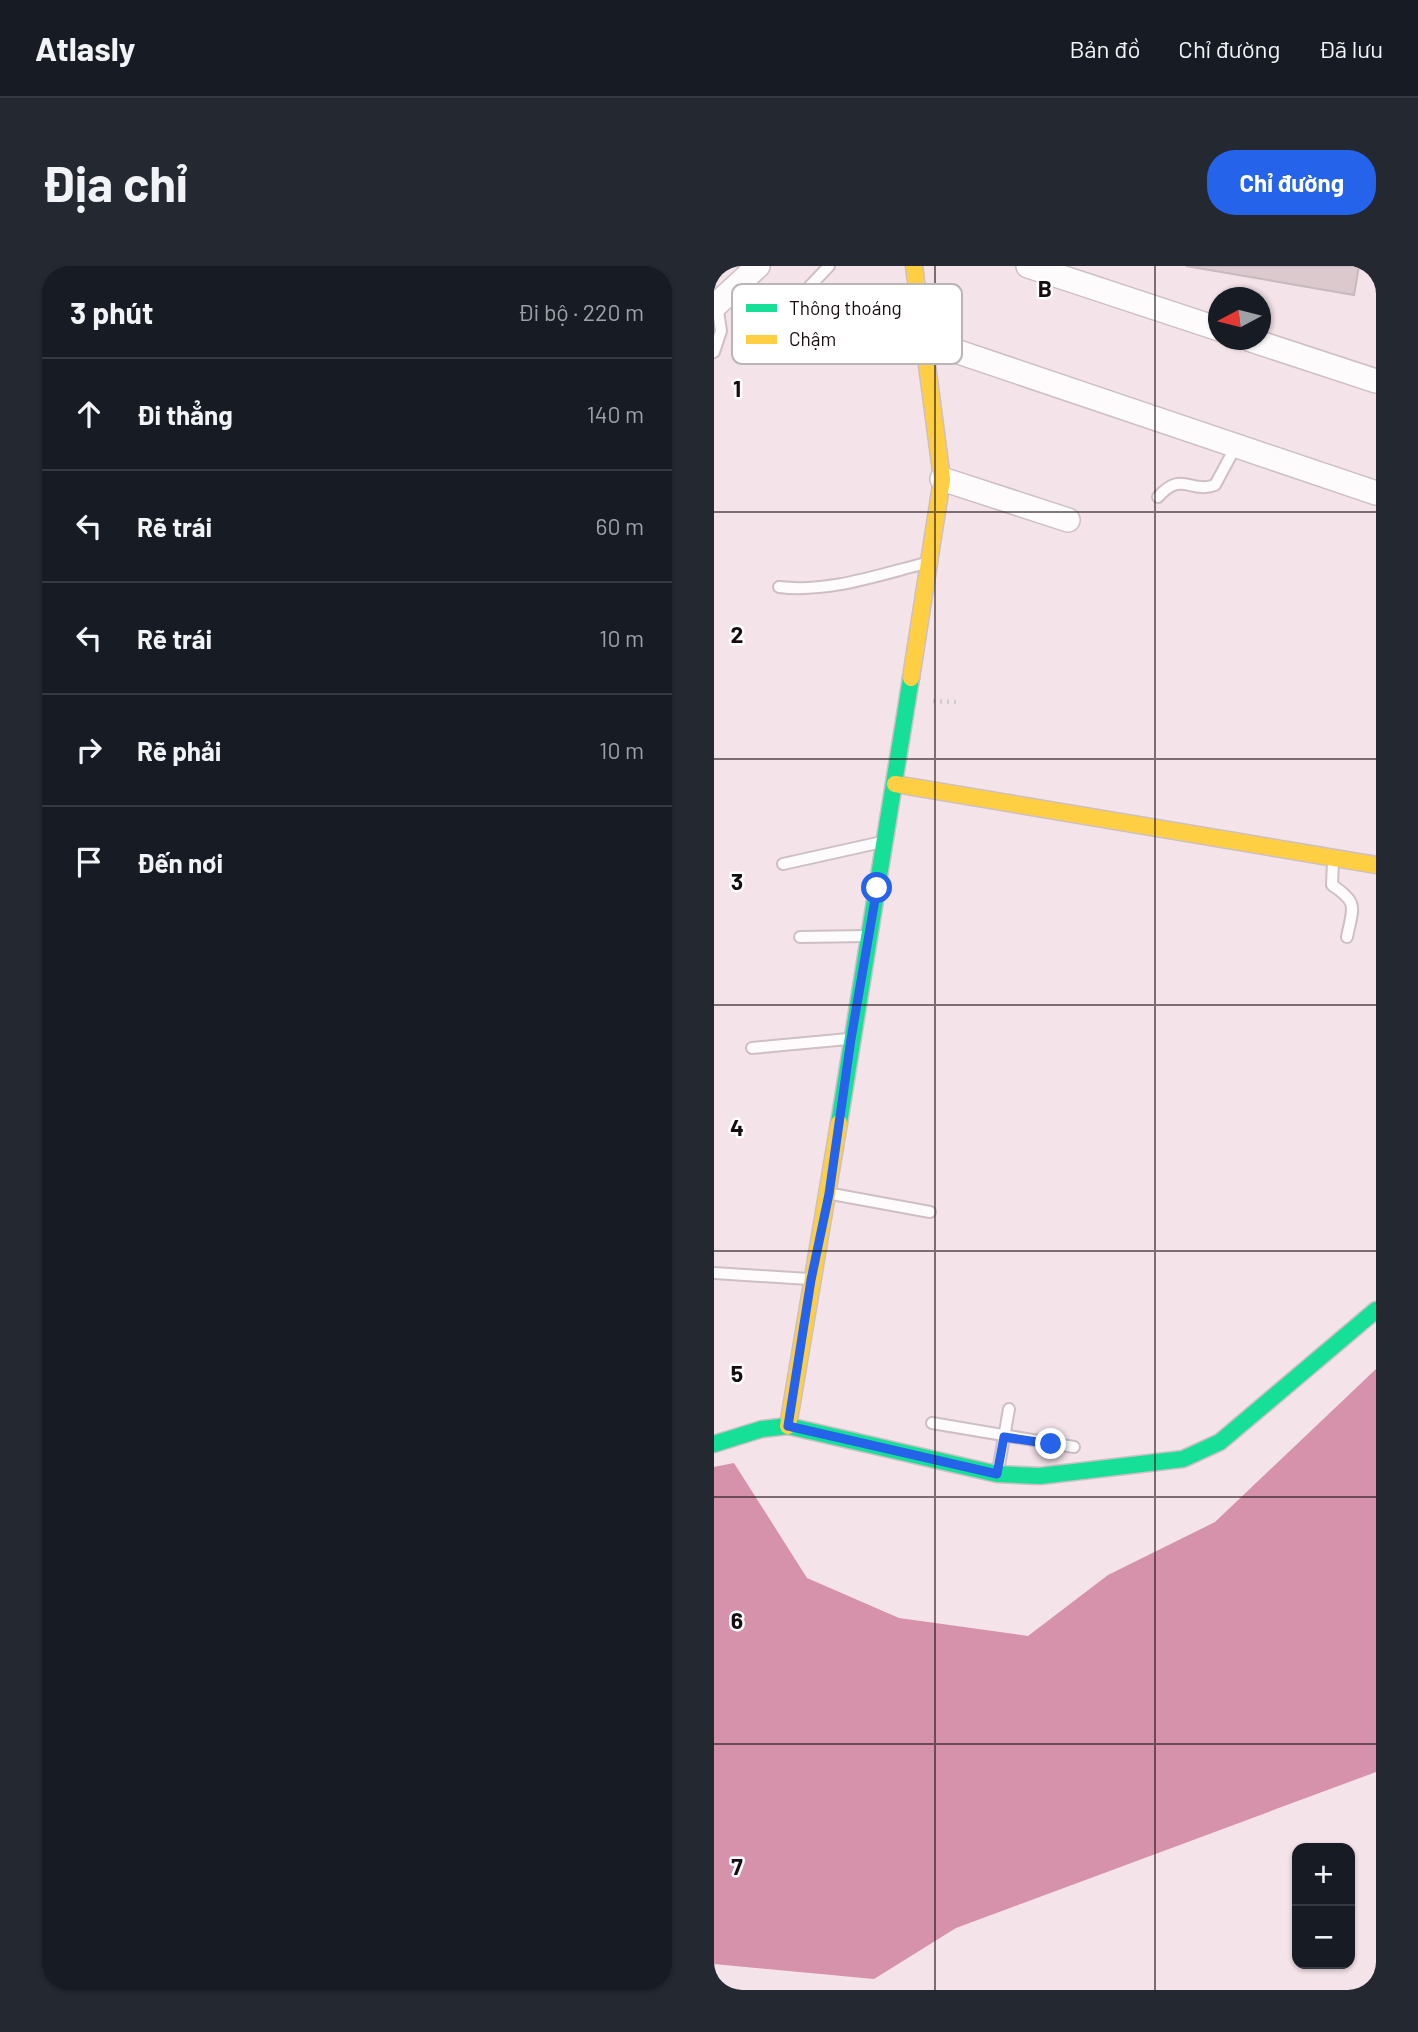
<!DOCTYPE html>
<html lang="vi">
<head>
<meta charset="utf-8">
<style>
  :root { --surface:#171b24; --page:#242831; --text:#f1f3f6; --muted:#9ea1a6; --line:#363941; --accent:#2563eb }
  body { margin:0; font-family:Barlow,sans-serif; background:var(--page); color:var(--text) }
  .controls { position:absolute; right:21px; bottom:21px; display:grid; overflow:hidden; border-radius:14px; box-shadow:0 2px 5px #0004 }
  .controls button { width:63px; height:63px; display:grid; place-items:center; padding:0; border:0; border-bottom:2px solid var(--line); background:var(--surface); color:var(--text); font:35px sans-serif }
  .compass { position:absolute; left:494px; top:21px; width:63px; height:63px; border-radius:50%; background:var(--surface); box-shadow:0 2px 5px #0004; rotate:263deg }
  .stop { position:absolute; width:21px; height:21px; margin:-16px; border:5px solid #2563eb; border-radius:50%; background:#fff }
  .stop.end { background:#2563eb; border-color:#fff; box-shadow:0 2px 7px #0008 }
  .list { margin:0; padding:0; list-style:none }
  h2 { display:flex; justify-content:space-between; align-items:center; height:91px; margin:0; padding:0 28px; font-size:30px }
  h2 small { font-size:23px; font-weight:400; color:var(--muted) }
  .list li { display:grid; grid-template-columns:46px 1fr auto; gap:21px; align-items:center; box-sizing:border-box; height:112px; padding:0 28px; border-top:2px solid var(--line) }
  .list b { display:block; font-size:26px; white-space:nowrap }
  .list em { font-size:23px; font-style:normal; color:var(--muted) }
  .icon { flex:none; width:38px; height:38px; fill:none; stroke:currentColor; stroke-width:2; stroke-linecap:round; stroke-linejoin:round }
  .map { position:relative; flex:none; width:662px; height:1724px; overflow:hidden; border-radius:28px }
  header { display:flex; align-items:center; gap:42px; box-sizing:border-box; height:98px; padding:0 35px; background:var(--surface); border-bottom:2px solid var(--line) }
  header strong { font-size:33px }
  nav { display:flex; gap:38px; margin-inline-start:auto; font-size:24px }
  .intro { display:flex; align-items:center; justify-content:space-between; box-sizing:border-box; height:168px; padding:0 42px }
  h1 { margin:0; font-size:49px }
  .button { padding:18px 32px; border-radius:28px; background:var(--accent); color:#fff; font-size:24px; font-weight:700 }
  main { display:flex; gap:42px; padding:0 42px }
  aside { flex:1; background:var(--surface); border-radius:28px; box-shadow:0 2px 5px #0004 }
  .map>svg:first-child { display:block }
  .water { fill:#d792ab }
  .building { fill:#dbc9ce; stroke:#c7b9be; stroke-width:2 }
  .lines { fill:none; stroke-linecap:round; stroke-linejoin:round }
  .lane-casing { stroke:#cebfc4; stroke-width:14 }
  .street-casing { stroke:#cebfc4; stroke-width:26 }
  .fast-casing { stroke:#cebfc4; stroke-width:19 }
  .slow-casing { stroke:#cebfc4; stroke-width:19 }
  .path { stroke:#d0ccce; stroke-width:4.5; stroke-dasharray:2 5; stroke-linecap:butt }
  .lane { stroke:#fdfbfc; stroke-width:10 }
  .street { stroke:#fdfbfc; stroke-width:23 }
  .fast { stroke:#16e098; stroke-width:16 }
  .slow { stroke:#ffcf43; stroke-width:16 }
  .route { stroke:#2563eb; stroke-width:9 }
  .grid { fill:none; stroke:#180c10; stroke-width:2; stroke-opacity:0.55 }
  .key { fill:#fff; stroke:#bab6b7; stroke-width:2 }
  .key-label { font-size:19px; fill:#180c10 }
  .grid-label { font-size:23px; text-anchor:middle; font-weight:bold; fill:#180c10; stroke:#fff; stroke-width:5; stroke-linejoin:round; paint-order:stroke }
</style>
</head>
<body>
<header>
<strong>Atlasly</strong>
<nav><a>Bản đồ</a><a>Chỉ đường</a><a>Đã lưu</a></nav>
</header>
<div class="intro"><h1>Địa chỉ</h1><a class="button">Chỉ đường</a></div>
<main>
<aside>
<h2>3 phút<small>Đi bộ · 220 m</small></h2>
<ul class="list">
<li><svg class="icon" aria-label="ahead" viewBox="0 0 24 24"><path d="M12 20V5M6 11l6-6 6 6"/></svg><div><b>Đi thẳng</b></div><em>140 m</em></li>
<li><svg class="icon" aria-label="left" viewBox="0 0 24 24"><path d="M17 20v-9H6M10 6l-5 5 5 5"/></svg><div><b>Rẽ trái</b></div><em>60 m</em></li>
<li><svg class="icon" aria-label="left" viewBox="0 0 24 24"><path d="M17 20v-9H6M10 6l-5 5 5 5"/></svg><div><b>Rẽ trái</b></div><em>10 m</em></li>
<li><svg class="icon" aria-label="right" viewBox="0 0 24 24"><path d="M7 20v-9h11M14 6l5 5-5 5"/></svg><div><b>Rẽ phải</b></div><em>10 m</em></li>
<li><svg class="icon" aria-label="arrive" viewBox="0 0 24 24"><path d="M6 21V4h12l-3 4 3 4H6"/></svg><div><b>Đến nơi</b></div></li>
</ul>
</aside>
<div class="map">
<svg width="662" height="1724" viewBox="0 0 662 1724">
  <rect width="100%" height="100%" fill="#f4e3e9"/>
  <path class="water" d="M662 1103V1506L242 1662 160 1713 0 1698V1201L20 1197 93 1312 185 1352 314 1370 394 1309 501 1256Z"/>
  <path class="building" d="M472 0H645L640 29Z"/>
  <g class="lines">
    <g class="lane-casing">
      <path id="lane" d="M78 39 115 0
        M0 86 7 65 3 38
        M444 231C468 204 476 228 501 219L522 180
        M65 321C114 327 164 309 212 297
        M619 595 618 619C645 637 639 641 633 671
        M69 598 168 576
        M86 671 152 670
        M38 782 134 773
        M118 928 216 946
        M0 1007 95 1013
        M218 1157 360 1181
        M284 1205 295 1143"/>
    </g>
    <g class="street-casing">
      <path id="street" d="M314 0 505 63
        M0 36 3 38 44 0
        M209 74 662 227
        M537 74 662 115
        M228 213 354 254"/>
    </g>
    <g class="fast-casing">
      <path id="fast" d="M125 857 197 412
        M0 1178 48 1163 74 1160 283 1208 326 1210 469 1193 506 1176 662 1044"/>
    </g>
    <g class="slow-casing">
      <path id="slow" d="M197 412 228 213 200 0
        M181 518 662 599
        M74 1160 125 857"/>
    </g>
    <path class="path" d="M219 435 242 436"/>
    <use href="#lane" class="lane"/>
    <use href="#street" class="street"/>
    <use href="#fast" class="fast"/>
    <use href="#slow" class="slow"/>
  </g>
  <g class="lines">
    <path class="route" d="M163 622 137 773 115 928 97 1014 74 1160 283 1208 290 1171 337 1178"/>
  </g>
  <path class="grid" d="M221 0V1724M441 0V1724M0 246H662M0 493H662M0 739H662M0 985H662M0 1231H662M0 1478H662"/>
  <rect x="18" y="18" width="230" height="80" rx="10" class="key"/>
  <rect x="32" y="38" width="31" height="8" fill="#16e098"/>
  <rect x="32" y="69" width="31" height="9" fill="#ffcf43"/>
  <g class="key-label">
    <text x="75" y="49">Thông thoáng</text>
    <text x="75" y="80">Chậm</text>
  </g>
  <g class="grid-label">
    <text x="331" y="31">B</text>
    <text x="23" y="131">1</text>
    <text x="23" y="377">2</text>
    <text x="23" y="624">3</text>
    <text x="23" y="870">4</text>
    <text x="23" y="1116">5</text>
    <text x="23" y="1363">6</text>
    <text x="23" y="1609">7</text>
  </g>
</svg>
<div class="controls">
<button>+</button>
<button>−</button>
</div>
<svg class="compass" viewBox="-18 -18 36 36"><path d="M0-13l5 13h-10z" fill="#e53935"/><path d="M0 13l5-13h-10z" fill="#9ea1a6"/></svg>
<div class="stop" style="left:163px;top:622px"></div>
<div class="stop end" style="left:337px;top:1178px"></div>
</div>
</main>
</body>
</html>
